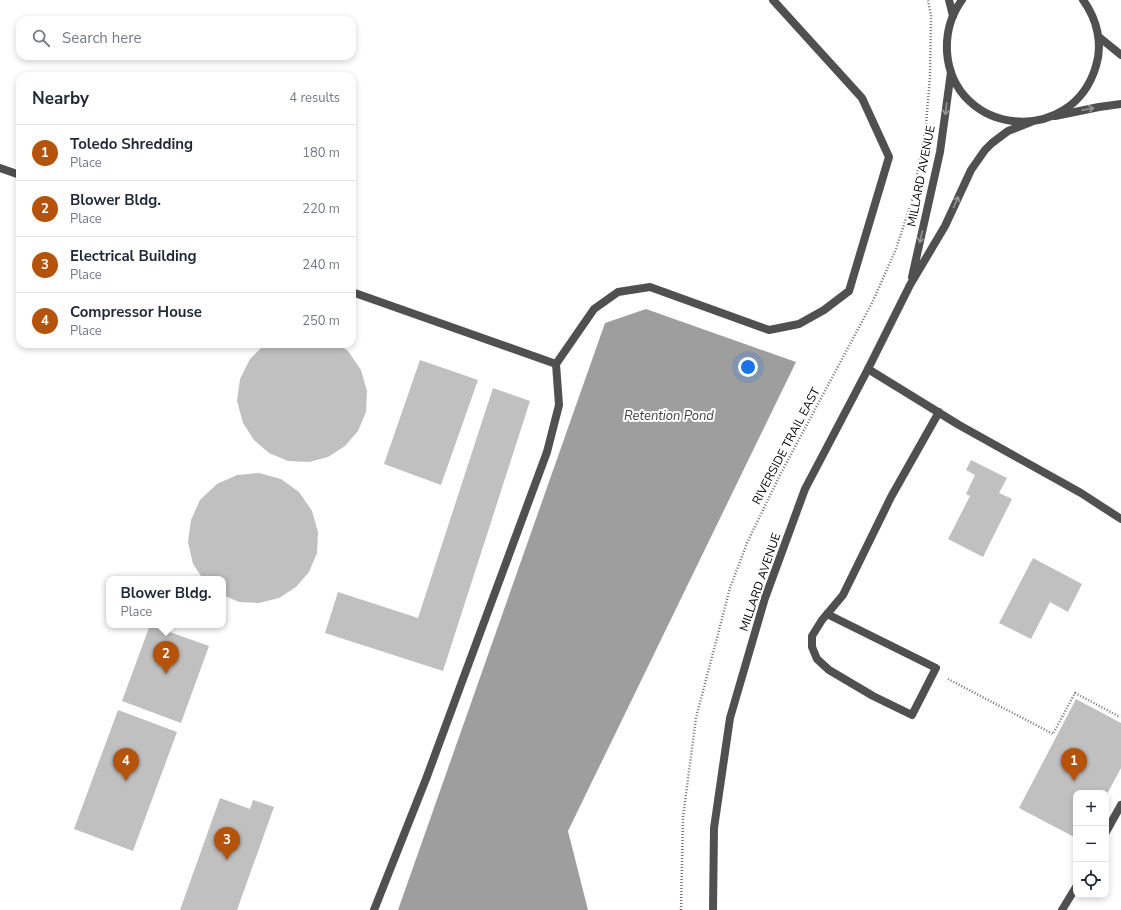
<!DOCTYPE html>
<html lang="en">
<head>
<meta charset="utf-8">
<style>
  :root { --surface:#fff; --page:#f2f2f3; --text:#1f2937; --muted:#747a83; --line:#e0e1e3; --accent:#b45309 }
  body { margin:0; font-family:"Nunito Sans",sans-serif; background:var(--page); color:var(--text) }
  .controls { position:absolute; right:12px; bottom:12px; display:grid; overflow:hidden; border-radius:8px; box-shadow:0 2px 6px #0003 }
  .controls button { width:36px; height:36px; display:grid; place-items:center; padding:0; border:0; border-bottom:1px solid var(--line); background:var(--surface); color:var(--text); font:20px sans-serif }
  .you { position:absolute; left:748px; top:367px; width:14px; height:14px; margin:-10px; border:3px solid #fff; border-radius:50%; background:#1a73e8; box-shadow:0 0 0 6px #1a73e833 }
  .badge { display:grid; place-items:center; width:26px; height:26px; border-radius:50%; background:var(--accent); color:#fff; font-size:13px; font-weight:700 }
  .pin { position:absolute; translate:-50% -33px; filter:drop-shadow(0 1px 2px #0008) }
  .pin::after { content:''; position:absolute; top:21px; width:14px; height:12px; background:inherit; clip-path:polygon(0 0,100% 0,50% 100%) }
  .popup { position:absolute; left:106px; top:576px; width:120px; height:52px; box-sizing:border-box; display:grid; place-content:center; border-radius:8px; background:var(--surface); filter:drop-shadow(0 1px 3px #0005); font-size:13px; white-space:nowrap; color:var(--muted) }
  .popup b { font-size:15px; color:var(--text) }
  .popup::after { content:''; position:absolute; left:50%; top:100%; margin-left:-8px; border:8px solid transparent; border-top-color:var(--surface) }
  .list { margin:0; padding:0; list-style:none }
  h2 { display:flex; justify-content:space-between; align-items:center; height:52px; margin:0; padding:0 16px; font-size:17px }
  h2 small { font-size:13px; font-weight:400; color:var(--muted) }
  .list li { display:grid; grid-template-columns:26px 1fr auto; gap:12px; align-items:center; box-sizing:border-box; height:56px; padding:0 16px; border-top:1px solid var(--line) }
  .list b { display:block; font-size:15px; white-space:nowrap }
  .list p { margin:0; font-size:13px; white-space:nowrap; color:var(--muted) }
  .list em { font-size:13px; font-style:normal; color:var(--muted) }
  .icon { flex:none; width:22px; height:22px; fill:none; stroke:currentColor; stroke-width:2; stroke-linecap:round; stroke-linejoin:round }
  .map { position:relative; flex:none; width:1121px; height:910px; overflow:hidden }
  .search { position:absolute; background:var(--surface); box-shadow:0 2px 6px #0003; left:16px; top:16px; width:340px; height:44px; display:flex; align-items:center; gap:10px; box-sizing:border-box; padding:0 14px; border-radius:12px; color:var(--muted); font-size:15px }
  .panel { position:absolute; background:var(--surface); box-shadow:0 2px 6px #0003; left:16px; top:72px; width:340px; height:276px; border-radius:12px }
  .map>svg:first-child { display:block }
  .water { fill:#9e9e9e }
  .building { fill:#c0c0c0 }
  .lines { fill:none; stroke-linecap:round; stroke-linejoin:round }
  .path { stroke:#727272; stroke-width:2.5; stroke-dasharray:1 2; stroke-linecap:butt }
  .service { stroke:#505050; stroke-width:8 }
  .minor { stroke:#505050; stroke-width:8 }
  .tertiary { stroke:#505050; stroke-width:8 }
  .oneway { stroke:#969696 }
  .labels { text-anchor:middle; stroke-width:4; stroke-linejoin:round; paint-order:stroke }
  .street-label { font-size:12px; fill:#000; stroke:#fff }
  .water-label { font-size:13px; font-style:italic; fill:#3f3f3f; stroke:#fff }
</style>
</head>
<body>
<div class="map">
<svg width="1121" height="910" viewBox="0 0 1121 910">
  <rect width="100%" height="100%" fill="#fff"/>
  <path class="water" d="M646 309 796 362 568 831 588 910H398L605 323Z"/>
  <path class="building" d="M265 344H338L348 351 361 370 367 391 366 412 358 431 345 446 328 457 309 462 288 461 269 453 254 440 243 423 237 401 240 379 250 359Z
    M420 360 478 380 441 485 384 464Z
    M493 388 530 401 443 671 325 633 338 592 418 618Z
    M971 460 1007 478 999 493 1012 499 983 557 948 539 970 496 966 494 975 475 966 470Z
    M259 473 281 479 299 492 312 511 318 532 317 553 309 572 296 587 279 598 259 603 239 602 223 595V579H203L193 564 188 542 191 520 200 500 217 484 237 475Z
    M1033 558 1082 584 1068 612 1050 602 1031 639 999 623Z
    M150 625 209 646 181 723 122 701Z
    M1076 699 1121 723V768L1106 796V793H1076V838L1019 808Z
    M118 710 177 732 133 851 74 829Z
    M220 798 250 809 253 800 274 807 237 910H180Z"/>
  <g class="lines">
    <path class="path" d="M948 679 1053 734 1075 693 1120 717
      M681 910 683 817 696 718 730 588 747 543 780 475 873 301 896 249 913 197 926 125 930 76 931 16 928 0"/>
    <path class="service" d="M0 168 20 175
      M352 292 556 364 594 309 618 292 650 287 769 330 799 324 824 310 849 291 889 157 862 98 773 0
      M868 369 959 425 1081 493 1121 519
      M827 614 936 668 912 715 873 696 829 670 817 659 812 647V636L822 620 843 595 891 497 939 412
      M1106 832 1121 805
      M374 910 426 779 547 452 559 405 556 364
      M1062 910 1076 887"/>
    <path class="minor" d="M1099 37 1121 55
      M1055 116 1099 107 1121 104"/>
    <path class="tertiary" d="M949 0 953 16
      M962 0C951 15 946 33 947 52 953 136 1072 148 1096 66 1103 44 1097 19 1083 0
      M912 277 940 152 951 72
      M713 910 714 828 730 718 765 598 805 489 868 369 910 285 945 226 971 170 985 150 992 143 1008 131 1031 122"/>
  </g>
  <defs><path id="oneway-shaft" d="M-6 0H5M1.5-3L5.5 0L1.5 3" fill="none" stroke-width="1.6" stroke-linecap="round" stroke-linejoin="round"/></defs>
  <g class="oneway">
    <use href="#oneway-shaft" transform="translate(946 109) rotate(97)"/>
    <use href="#oneway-shaft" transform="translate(1088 109) rotate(-12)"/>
    <use href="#oneway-shaft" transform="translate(956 202) rotate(-66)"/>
    <use href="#oneway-shaft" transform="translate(921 237) rotate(103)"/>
  </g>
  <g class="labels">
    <g class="street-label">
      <text transform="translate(921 176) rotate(-79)" y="4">MILLARD AVENUE</text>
      <text transform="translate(786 446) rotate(-62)" y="4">RIVERSIDE TRAIL EAST</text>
      <text transform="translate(760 582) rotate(-71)" y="4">MILLARD AVENUE</text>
    </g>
    <g class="water-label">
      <text x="669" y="420">Retention Pond</text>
    </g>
  </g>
</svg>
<div class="controls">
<button>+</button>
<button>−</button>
<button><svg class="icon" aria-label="locate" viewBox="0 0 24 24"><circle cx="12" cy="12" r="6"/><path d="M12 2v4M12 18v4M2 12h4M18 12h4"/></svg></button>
</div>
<div class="you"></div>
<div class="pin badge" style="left:1074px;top:781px">1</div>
<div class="pin badge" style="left:166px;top:674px">2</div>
<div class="popup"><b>Blower Bldg.</b>Place</div>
<div class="pin badge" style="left:227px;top:860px">3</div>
<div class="pin badge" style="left:126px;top:781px">4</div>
<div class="search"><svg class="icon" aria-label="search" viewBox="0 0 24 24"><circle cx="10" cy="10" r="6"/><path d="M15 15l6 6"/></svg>Search here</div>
<section class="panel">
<h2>Nearby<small>4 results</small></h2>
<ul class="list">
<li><span class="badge">1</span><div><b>Toledo Shredding</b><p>Place</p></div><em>180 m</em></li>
<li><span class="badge">2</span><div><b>Blower Bldg.</b><p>Place</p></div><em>220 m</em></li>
<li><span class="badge">3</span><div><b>Electrical Building</b><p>Place</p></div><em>240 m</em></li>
<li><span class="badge">4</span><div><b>Compressor House</b><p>Place</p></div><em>250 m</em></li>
</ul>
</section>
</div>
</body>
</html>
